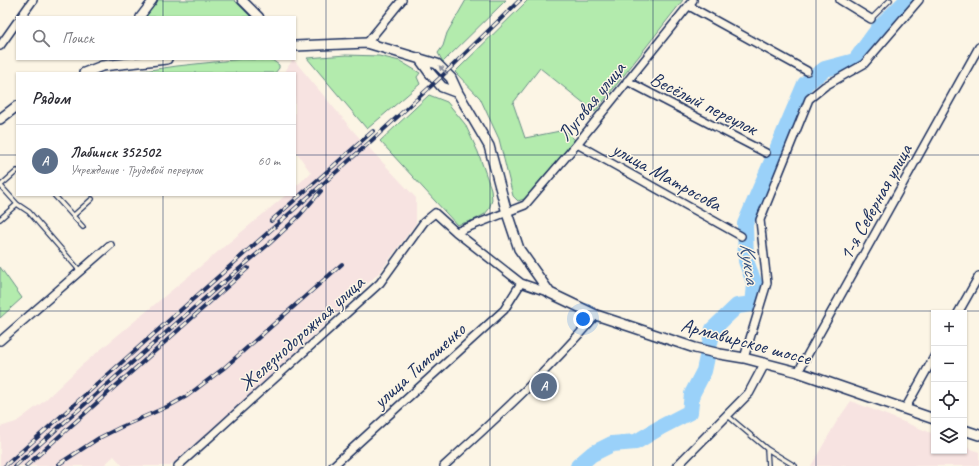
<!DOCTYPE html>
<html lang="ru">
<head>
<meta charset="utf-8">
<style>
  :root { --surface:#fff; --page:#f7f7f7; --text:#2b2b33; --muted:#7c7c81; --line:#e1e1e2; --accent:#d1495b }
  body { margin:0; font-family:Caveat,sans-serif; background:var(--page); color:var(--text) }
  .controls { position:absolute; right:12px; bottom:12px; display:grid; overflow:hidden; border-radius:0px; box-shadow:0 1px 3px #0004 }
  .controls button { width:36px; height:36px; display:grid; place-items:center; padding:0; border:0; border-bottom:1px solid var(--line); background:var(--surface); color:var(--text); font:20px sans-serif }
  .you { position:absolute; left:583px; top:319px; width:14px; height:14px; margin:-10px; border:3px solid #fff; border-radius:50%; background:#1a73e8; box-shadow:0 0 0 6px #1a73e833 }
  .badge { display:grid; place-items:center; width:26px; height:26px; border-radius:50%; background:var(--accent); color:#fff; font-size:13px; font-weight:700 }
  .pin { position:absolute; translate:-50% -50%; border:2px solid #fff; box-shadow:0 1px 4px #0006 }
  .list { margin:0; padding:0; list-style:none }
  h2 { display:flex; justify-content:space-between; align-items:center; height:52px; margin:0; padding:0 16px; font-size:17px }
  h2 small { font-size:13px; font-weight:400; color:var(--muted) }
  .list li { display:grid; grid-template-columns:26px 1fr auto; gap:12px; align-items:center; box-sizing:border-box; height:72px; padding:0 16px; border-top:1px solid var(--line) }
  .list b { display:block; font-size:15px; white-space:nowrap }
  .list p { margin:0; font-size:13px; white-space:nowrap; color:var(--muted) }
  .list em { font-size:13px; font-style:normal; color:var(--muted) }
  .icon { flex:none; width:22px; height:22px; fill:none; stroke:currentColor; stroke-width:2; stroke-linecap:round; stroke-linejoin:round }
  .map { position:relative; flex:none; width:979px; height:466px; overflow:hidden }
  .search { position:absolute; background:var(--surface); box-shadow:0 1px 3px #0004; left:16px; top:16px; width:280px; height:44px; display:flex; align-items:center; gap:10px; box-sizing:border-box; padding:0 14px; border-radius:0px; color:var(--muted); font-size:15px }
  .panel { position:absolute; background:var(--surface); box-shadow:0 1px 3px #0004; left:16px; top:72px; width:280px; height:124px; border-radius:0px }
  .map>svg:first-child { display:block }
  .built { fill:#f7e3e1 }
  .green { fill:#b3ebad; stroke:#678d86 }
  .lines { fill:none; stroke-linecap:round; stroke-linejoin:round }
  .river { stroke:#9ad1f9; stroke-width:16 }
  .service-casing { stroke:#1b2f5e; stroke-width:6 }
  .minor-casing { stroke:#1b2f5e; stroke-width:10 }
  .tertiary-casing { stroke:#1b2f5e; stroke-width:11 }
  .secondary-casing { stroke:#1b2f5e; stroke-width:12 }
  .service { stroke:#fcf5e5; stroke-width:3.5 }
  .minor { stroke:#fcf5e5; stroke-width:7 }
  .tertiary { stroke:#fcf5e5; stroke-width:8 }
  .secondary { stroke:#fcf5e5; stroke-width:9 }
  .rail-casing { stroke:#1b2f5e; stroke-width:4 }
  .rail { stroke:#fcf5e5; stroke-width:2.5; stroke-dasharray:8; stroke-linecap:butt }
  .oneway { fill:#8c92a2 }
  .grid { fill:none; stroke:#1b2f5e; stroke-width:1; stroke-opacity:0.55 }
  .labels { text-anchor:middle; stroke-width:3; stroke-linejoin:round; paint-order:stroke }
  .street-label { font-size:20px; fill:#1b2f5e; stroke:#fcf5e5 }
  .water-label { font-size:21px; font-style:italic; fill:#3b5885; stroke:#fcf5e5 }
</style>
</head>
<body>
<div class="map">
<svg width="979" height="466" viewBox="0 0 979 466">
  <rect width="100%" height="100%" fill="#fcf5e5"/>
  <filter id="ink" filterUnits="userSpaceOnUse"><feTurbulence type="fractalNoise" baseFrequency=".025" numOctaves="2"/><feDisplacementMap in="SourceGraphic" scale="8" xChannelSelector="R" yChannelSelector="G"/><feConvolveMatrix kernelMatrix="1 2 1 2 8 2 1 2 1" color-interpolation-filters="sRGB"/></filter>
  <g filter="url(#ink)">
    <path class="built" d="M293 59 355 133 416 198V223L380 272 268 378 170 466H123L114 456 103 466H0V427L16 422 43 402 82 365 286 195H295V187L311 173 295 150V73H284Z
      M851 401 934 434V451H964V446L979 452V466H811L837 421Z"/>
    <path class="green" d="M158 0H234L251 17H145Z
      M466 0H506L443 62 438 53 443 46 447 33Z
      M528 0H683L595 112 540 68 513 103 525 138 565 130 575 140 524 199 518 201 513 196 499 139 480 98 455 72Z
      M346 55 379 56 400 61 420 73 417 77 420 84 367 129 307 58Z
      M242 59 272 60 279 65V68L275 73H129L177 66Z
      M429 95 447 102 465 124 478 152 491 189 492 200 489 209 485 214 474 220 457 225 380 141Z
      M0 267 22 298 0 318Z"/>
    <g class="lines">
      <path class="river" d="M578 466 592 454 612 444 636 442 661 427 690 412 692 394 704 371 713 329 737 306 753 304 755 285 746 261 745 224 805 84 825 69 855 61 879 28 907 0"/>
      <g class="service-casing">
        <path id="service" d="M871 19 890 0
          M0 185 17 204 29 212 80 271
          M0 186 17 171
          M54 195 83 227
          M73 216 92 199
          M0 219 17 204
          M728 416 767 449 795 466
          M767 449 768 466"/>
      </g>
      <g class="minor-casing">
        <path id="minor" d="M840 0 871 19
          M689 6 807 71
          M21 17 33 0
          M140 17 153 0
          M367 43 402 0
          M0 46 17 22
          M627 81 766 153
          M577 144 741 236
          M456 232 525 205 577 144 693 0
          M958 313 979 276
          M0 341 110 245
          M744 358 767 283 760 220 809 99 825 86 864 64 919 0
          M798 372 979 47
          M905 409 934 357
          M178 466 380 283 424 222 435 213 456 232 521 283 550 293
          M333 466 504 310 521 283
          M444 466C497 418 549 370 596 315"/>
      </g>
      <g class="tertiary-casing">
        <path id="tertiary" d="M242 0 259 17
          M677 466 749 393 765 363"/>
      </g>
      <g class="secondary-casing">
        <path id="secondary" d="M295 46 367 43 437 64 451 78 458 93 489 146 507 213 519 249 550 293 596 315 695 348 720 354 744 358 798 372 934 419
          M419 58 429 72 442 87 458 93
          M84 73 102 66 167 59
          M0 119 17 106
          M964 430 979 435"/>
      </g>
      <use href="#service" class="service"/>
      <use href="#minor" class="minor"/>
      <use href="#tertiary" class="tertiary"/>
      <use href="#secondary" class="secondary"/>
      <g class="rail-casing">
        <path id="rail" d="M271 221 373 131
          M59 464 99 438 121 427 171 405 187 396 224 368 342 264
          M5 466 370 142 442 76 520 0
          M15 466 213 291 270 243 300 215 321 191
          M26 466 248 268"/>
      </g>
      <use href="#rail" class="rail"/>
    </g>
    <defs><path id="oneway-solid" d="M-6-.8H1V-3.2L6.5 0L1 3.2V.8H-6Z"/></defs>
    <use class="oneway" href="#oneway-solid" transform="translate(443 70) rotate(-133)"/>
  </g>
  <path class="grid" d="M163 0V17M326 0V466M490 0V466M653 0V466M816 0V466M163 59V73M0 155H17M295 155H979M163 195V466M0 311H979"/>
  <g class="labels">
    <g class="street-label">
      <text transform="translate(591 101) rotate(-51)" y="7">Луговая улица</text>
      <text transform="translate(704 103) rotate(27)" y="7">Весёлый переулок</text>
      <text transform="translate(667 176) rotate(29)" y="7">улица Матросова</text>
      <text transform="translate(875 202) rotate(-61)" y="7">1-я Северная улица</text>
      <text transform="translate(301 333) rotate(-42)" y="7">Железнодорожная улица</text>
      <text transform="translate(746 341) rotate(15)" y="7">Армавирское шоссе</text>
      <text transform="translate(419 365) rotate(-42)" y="7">улица Тимошенко</text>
    </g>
    <g class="water-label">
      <text transform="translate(750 263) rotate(82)" y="7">Кукса</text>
    </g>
  </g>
</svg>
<div class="controls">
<button>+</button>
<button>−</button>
<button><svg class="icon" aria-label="locate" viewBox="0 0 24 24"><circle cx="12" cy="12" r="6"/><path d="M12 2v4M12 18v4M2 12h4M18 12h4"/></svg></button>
<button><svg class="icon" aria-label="layers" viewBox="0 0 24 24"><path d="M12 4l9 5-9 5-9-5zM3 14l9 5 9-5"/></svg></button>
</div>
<div class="you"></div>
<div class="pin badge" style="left:544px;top:386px;background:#5c6f8a">A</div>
<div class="search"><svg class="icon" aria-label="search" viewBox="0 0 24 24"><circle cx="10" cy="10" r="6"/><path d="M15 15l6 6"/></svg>Поиск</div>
<section class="panel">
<h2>Рядом<small></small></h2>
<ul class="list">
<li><span class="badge" style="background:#5c6f8a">A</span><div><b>Лабинск 352502</b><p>Учреждение · Трудовой переулок</p></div><em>60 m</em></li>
</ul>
</section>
</div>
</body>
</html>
